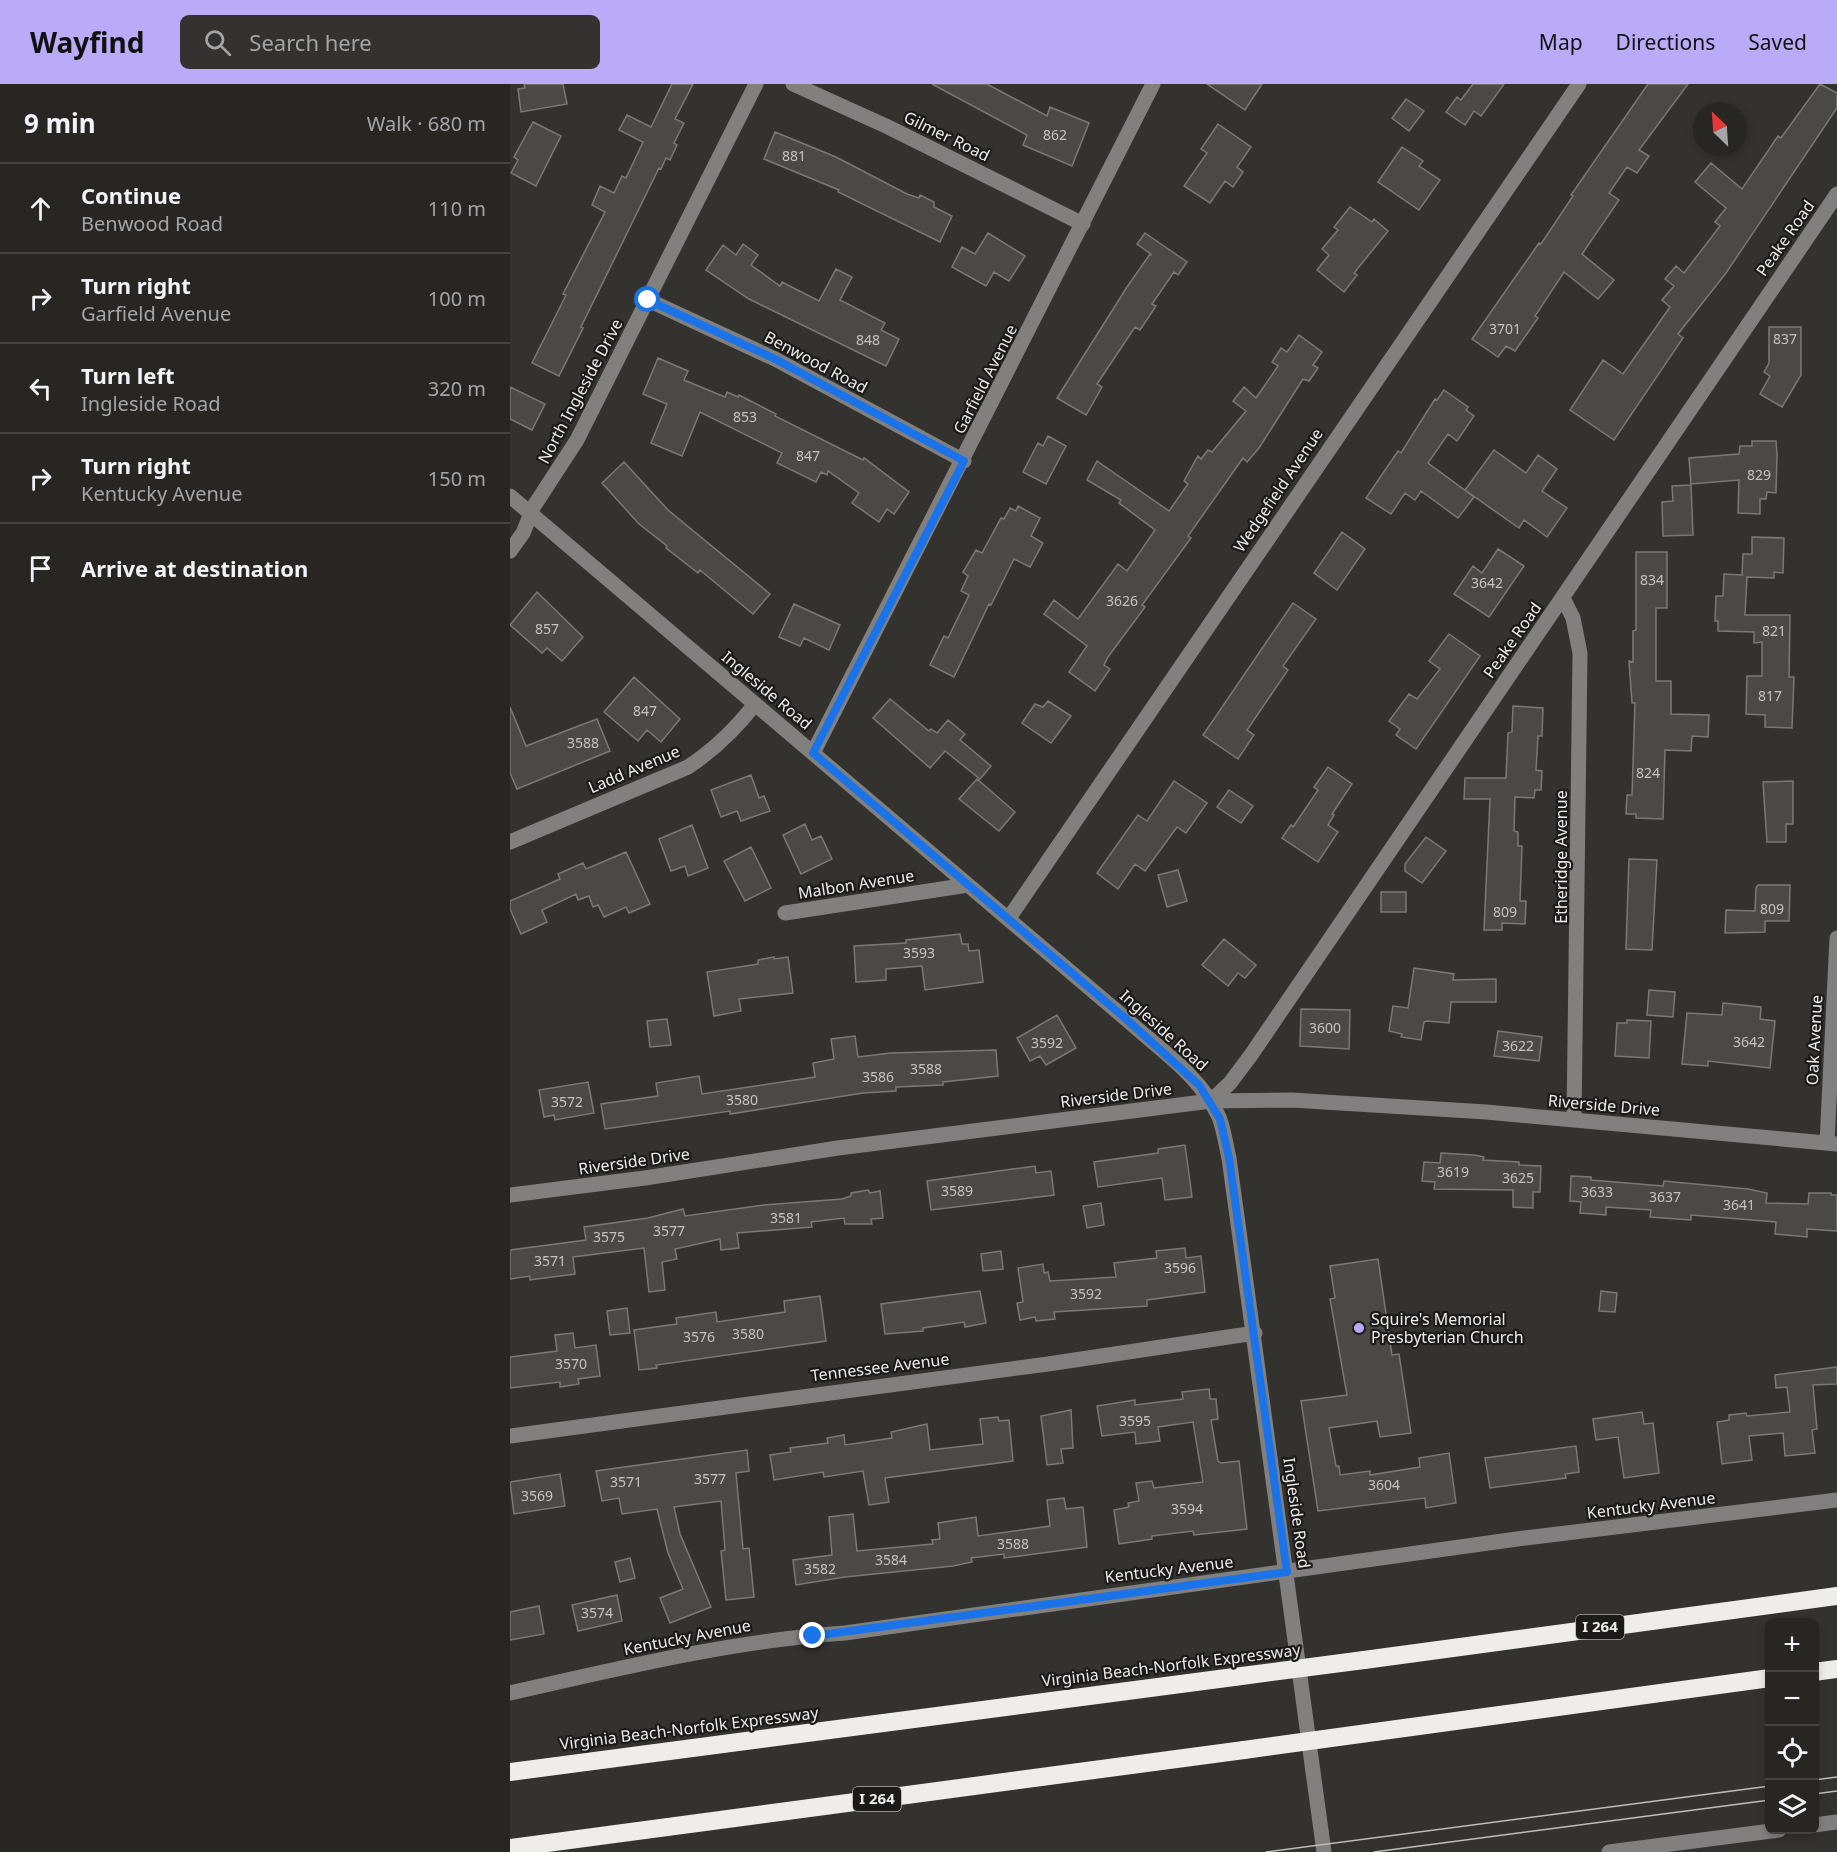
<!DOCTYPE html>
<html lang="en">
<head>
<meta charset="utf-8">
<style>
  :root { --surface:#272623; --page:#333230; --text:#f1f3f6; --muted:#a4a5a6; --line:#434341; --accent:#b9abf7 }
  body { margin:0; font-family:"Noto Sans",sans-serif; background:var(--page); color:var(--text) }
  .controls { position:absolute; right:18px; bottom:18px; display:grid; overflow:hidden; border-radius:9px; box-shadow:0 3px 9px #0003 }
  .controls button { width:54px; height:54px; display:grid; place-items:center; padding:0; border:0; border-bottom:2px solid var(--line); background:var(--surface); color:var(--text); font:30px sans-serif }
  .compass { position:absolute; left:1183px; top:18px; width:54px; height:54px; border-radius:50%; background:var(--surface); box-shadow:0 3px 9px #0003; rotate:335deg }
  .stop { position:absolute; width:18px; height:18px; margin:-14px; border:4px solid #1a73e8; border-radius:50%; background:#fff }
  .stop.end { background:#1a73e8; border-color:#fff; box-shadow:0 2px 6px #0008 }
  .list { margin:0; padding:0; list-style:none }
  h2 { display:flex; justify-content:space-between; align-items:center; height:78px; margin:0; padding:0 24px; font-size:26px }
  h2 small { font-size:20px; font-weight:400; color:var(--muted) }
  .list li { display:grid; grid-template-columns:39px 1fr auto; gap:18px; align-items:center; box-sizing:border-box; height:90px; padding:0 24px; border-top:2px solid var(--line) }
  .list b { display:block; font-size:22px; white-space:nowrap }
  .list p { margin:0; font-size:20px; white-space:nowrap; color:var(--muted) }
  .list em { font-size:20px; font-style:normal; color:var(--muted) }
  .icon { flex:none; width:33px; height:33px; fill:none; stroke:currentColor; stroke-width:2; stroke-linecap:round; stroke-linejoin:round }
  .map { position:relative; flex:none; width:1327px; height:1768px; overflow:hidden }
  header { display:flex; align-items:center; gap:36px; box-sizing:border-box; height:84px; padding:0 30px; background:var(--accent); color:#111 }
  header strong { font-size:28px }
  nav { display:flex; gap:33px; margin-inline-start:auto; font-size:21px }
  .search { width:420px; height:54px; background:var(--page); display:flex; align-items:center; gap:15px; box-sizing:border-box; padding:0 21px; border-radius:9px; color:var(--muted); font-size:22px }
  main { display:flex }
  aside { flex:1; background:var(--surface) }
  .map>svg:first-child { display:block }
  .building { fill:#4b4945; stroke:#7b7975; stroke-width:1.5 }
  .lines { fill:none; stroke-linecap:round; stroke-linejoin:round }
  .minor { stroke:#81807f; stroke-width:15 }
  .highway { stroke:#efede9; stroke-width:18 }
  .tram { stroke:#bfbdbb; stroke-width:1.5 }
  .highway-bridge { stroke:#efede9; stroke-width:18 }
  .route { stroke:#1a73e8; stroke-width:8 }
  .poi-dot { fill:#b9abf7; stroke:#1b1a19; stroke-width:2 }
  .labels { text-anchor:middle; stroke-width:4.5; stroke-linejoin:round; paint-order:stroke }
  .number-label { font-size:14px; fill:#c5c3c1 }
  .shield { fill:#1b1a19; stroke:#afadab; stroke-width:1.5 }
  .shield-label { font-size:15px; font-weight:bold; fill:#eeecea }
  .street-label { font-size:16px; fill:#eeecea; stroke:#1b1a19 }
  .poi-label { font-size:16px; fill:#eeecea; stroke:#1b1a19; text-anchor:start }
</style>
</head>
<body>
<header>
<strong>Wayfind</strong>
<div class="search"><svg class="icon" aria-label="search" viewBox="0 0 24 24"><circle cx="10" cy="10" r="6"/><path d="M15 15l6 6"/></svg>Search here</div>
<nav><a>Map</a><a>Directions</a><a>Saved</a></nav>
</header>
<main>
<aside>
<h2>9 min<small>Walk · 680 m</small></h2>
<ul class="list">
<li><svg class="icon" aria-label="ahead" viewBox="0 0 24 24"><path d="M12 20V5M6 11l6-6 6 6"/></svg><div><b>Continue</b><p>Benwood Road</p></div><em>110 m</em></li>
<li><svg class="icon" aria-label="right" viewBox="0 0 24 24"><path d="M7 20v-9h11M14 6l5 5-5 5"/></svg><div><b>Turn right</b><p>Garfield Avenue</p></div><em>100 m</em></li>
<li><svg class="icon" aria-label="left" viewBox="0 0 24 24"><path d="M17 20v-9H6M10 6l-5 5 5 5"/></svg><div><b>Turn left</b><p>Ingleside Road</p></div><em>320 m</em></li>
<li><svg class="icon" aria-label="right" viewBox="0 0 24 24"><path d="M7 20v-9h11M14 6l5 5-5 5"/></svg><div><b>Turn right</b><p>Kentucky Avenue</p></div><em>150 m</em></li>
<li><svg class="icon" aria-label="arrive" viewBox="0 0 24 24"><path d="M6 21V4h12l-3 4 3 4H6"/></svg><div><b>Arrive at destination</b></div></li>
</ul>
</aside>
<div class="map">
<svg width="1327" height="1768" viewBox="0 0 1327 1768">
  <rect width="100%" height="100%" fill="#34322f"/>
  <path class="building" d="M14 0H53L57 20 11 28 8 5 15 4Z
    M162 0H183L165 35 174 39 164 59 167 61 160 76 156 74 151 85 149 84 71 243 73 244 49 292 22 279 56 211 53 210 95 128 82 121 90 102 104 109 112 92 116 94 133 58 109 46 117 31 141 43Z
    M422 0H477L537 32 540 23 579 39 562 82 513 61 517 51Z
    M697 0H752L735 26Z
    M963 0H994L971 32 964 27 955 41 936 28 947 13 951 16Z
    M1138 0H1178L1129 66 1139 72 1127 89 1117 83 1099 109 1109 116 1072 170 1104 196 1088 215 1054 188 1025 232 1028 234 1005 267 996 262 988 273 962 255 1029 159 1031 160 1063 112 1061 111Z
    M1310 0 1327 9V24L1216 189 1168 250 1173 254 1104 356 1060 326 1093 276 1113 290 1160 223 1152 216 1164 202 1155 195 1166 182 1174 189 1210 142 1205 138 1216 124 1185 98 1201 79 1232 105 1268 52 1271 54Z
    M896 15 914 27 899 47 882 34Z
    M23 38 51 52 26 102 1 89 8 76 4 73Z
    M708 40 741 63 727 83 733 88 723 103 715 97 700 119 674 102 697 69 691 65Z
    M265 48 326 73 397 110 409 114 410 111 424 118V123L442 132 430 158 328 108 329 106 254 75Z
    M892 63 913 77 909 82 930 96 909 126 868 98Z
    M840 123 862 138 864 135 878 147 844 189 847 191 834 208 807 186 819 171 812 165 828 146 824 143Z
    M478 149 515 172 499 197 484 188 476 202 442 183 452 163 465 170Z
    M635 149 677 178 668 191 664 188 642 220 646 222 630 246 625 243 587 300 592 303 576 331 547 314 617 203 640 170 642 171 627 160Z
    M233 160 248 171 241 181 270 202 272 198 309 217 326 185 342 193 330 216 375 239 371 246 389 255 376 282 239 215 196 186 213 161 226 171Z
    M1259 243H1291V291L1272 323 1250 310 1260 292 1254 288 1259 279Z
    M789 251 812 268 803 281 808 284 799 297 793 295 749 364 737 378 733 374 678 452 681 454 632 521 635 523 598 573 594 581 600 585 585 607 559 588 577 562 534 530 544 516 568 535 608 480 617 487 645 446 609 419 611 416 577 396 587 377 659 427 678 400 674 397 688 372 691 375 698 366 702 368 736 327 723 317 734 303 746 314 768 282 762 278 771 264 777 268Z
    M148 274 178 287 174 296 215 313 217 308 228 313 229 311 266 330 265 332 353 376 354 374 399 408 384 430 377 425 369 438 342 419 349 409 318 387 317 391 311 388 306 398 267 379 272 369 190 328 172 372 141 359 157 320 133 310Z
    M0 303 35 320 22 346 0 335Z
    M934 306 958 323 956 326 964 332 947 357 938 350 918 379 964 413 948 434 911 407 905 416 895 409 881 430 856 414 888 367 891 369 925 315 927 316Z
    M538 352 556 362 536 400 513 388 528 359 533 362Z
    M1242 357H1266L1267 370 1266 409 1257 408 1256 415H1250V430L1228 429 1229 396 1181 400 1179 374 1229 370 1230 362H1242Z
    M984 366 1016 389 1028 371 1047 385 1032 407 1057 424 1037 453 1014 436 1009 444 955 406Z
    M114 378 158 426 260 510 243 530 190 486 188 489 156 464 157 462 129 440 92 399Z
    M1181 401 1183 451 1153 452 1152 418 1163 417 1162 402Z
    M508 422 530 434 521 452 533 459 520 483 504 475 481 521 479 520 444 593 420 581 434 552 438 554 459 511 451 507 458 492 453 488 466 466 472 469 491 434 494 435 500 424 506 427Z
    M832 448 855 465 827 506 804 489Z
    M1242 453 1274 454 1273 489 1264 488V494L1237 493 1235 531H1280L1279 593H1284L1282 644 1255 643V631L1236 630 1237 592H1252V558L1244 559V548L1208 547V537H1205L1206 512H1213L1214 490 1232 491 1233 470H1242Z
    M988 465 1014 482 979 533 944 510 963 482 972 489Z
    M1126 468H1157V524H1146V597H1161V630L1199 631 1198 653 1182 652 1181 667 1155 666 1153 735 1126 734V730H1116L1117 711H1122L1125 619H1122L1119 577 1123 578V547L1126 546Z
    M27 508 73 553 52 577 37 564 32 569 0 541Z
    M783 519 806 535 773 582 778 586 737 646 744 651 728 675 693 651Z
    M284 520 330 541 319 566 294 554 290 562 269 553Z
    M939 550 970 572 906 665 886 651 890 645 879 637 899 610 907 615 930 585 919 577Z
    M124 593 170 635 151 658 137 646 128 657 94 628Z
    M380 615 419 647 421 645 427 649 438 636 455 650 450 656 481 682 470 695 435 667 420 684 363 634Z
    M538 617 561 632 541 659 512 639 525 620 533 623Z
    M1003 622 1033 624 1032 652H1028L1026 686 1032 687 1031 706H1025L1024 714 1005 713 1004 747 1008 748V762H1012L1010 817H1016L1015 840 992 839V846H974L980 715H954L955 694H996L998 649 1002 648Z
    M0 623 16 662 87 635 100 667 7 705 0 689Z
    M818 683 842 700 822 730 824 731 818 741 828 748 808 778 772 754 781 741 783 743 808 706 804 703Z
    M241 691 249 714 254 712 260 727 231 737 227 727 211 733 201 706Z
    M467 695 505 728 489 747 449 715Z
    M664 697 697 719 676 749 667 743 635 787 625 780 608 805 587 789 628 731 637 737Z
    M1283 697V740H1276V758H1257L1253 698Z
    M719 706 743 722 731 739 707 723Z
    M295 740 302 756 311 752 322 775 291 790 273 751Z
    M182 741 198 784 178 792 175 782 161 787 149 755Z
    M916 753 936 767 912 799 895 787V780Z
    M241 763 261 804 235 817 214 777Z
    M116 768 140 820 119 829 116 823 94 833 88 821 83 823 79 812 68 816 66 810 32 826 37 838 11 850 0 825V817L50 795 48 790 73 779 76 785Z
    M1119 775 1147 776 1142 866 1116 865Z
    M668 786 677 817 657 823 648 791Z
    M1248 801H1280L1279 837H1255V848L1215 849 1216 826 1245 827 1246 804Z
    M871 808H896V828H871Z
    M450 850 452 860H458L459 867 469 866 473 898 415 906 412 882 376 885V896L346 898 344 862 396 859V856Z
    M714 855 746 881 735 894 728 889 718 902 692 881Z
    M264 873V875L278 873 283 909 229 915 231 927 204 932 197 888 248 880V876Z
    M904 884 944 890 943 896 986 895V918H941L939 939 917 937 914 938 911 956 891 953 892 950 879 947 883 922 898 924Z
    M1139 906 1165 908 1163 933 1137 931Z
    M1213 919 1251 923 1250 935 1265 937 1260 984 1198 977V982L1172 980 1177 929 1212 931Z
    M791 925 840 926 839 965 790 962Z
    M547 931 566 964 536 981 530 972 520 977 507 954Z
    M157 935 161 961 140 963 137 937Z
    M1117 936 1141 937 1139 974 1105 972 1107 939H1117Z
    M988 947 1032 953 1029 977 984 972Z
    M345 952 348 973 381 969 486 966 488 992 433 998V1001L386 1003V1007L353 1009 220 1030V1027L95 1045 91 1020 148 1012 146 999 189 992 192 1010 305 993 303 979 324 975 321 955Z
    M78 998 84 1029 45 1036 44 1031 34 1033 29 1006Z
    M675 1061 682 1113 655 1116 652 1094 588 1103 584 1078 648 1069V1065Z
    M931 1069 964 1071 974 1073 973 1076 1009 1078V1081L1031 1082 1030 1108H1023V1124L1003 1123V1106L924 1105 925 1098 912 1097 914 1078 930 1079Z
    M525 1082 526 1089 541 1087 544 1111 421 1126 417 1097Z
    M1061 1092 1081 1093V1096L1153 1102 1154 1097 1238 1105 1257 1109 1256 1119 1298 1120 1299 1109H1321V1111H1327V1147L1297 1145V1153L1265 1150 1266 1138 1181 1131V1136L1140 1133 1141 1126 1096 1123V1131L1070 1129 1071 1118 1060 1117Z
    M358 1106 360 1109 370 1107 373 1134 361 1135 362 1140H335L334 1134 301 1138 302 1143 227 1149 229 1164 211 1166 210 1155 165 1165 167 1175 152 1178 155 1206 139 1208 134 1164 63 1173 65 1190 20 1196V1192L0 1195V1166L76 1156 74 1143 138 1134 173 1125 175 1132 254 1121 332 1115 341 1112V1109Z
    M591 1119 594 1141 577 1144 573 1122Z
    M675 1164 676 1174 691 1172 695 1208 637 1216V1222L544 1228 545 1235 526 1237 525 1233 510 1236 507 1219 513 1218 508 1184 533 1180 534 1189 538 1188 540 1197 606 1193 604 1179 647 1174 646 1167Z
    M491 1167 493 1185 473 1187 471 1170Z
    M868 1175 882 1271 889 1270 901 1349 870 1353 867 1337 819 1344 826 1382H829L830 1391 860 1387V1391L910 1383 909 1374 939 1369 946 1419 916 1424 915 1414 808 1427 791 1317 837 1311 820 1215 825 1214 820 1182Z
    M470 1207 476 1239 455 1243 454 1238 413 1244V1247L375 1250 371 1220Z
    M1091 1207 1107 1209 1105 1228 1089 1227Z
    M310 1212 316 1257 146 1281 147 1284 129 1286 124 1246 167 1240 166 1234 206 1228 207 1238 275 1228 274 1217Z
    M117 1224 120 1249 100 1251 97 1227Z
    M63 1249 65 1264 86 1261 90 1292 68 1295 69 1300 50 1303V1298L0 1304V1273L47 1267 45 1251Z
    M1327 1283V1300L1303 1301 1307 1345 1302 1346 1305 1369 1275 1372 1273 1349 1239 1352 1242 1376 1212 1380 1207 1338 1219 1336V1331L1236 1329 1237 1332 1280 1328 1277 1303 1266 1304 1265 1291Z
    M699 1305 700 1315H706L708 1335 701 1336 708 1377 711 1379 729 1377 737 1445 684 1451 683 1447 642 1452V1455L609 1460 604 1426 619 1423 618 1419 629 1417 626 1399 642 1397 644 1404 693 1398 683 1338 648 1343 650 1357 626 1360 625 1348 592 1352 587 1322 625 1316V1321L673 1315 672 1308Z
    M561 1326 563 1364 551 1365 553 1379 537 1381 531 1332Z
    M1132 1328 1134 1340 1143 1339 1149 1389 1114 1394 1108 1353 1086 1356 1083 1335Z
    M488 1333 489 1337 499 1336 503 1377 375 1394 379 1418 359 1421 353 1387 314 1393 313 1388 264 1396 260 1371 281 1368 280 1364 318 1359 317 1354 334 1351 335 1361 382 1354 381 1348 417 1340 420 1366 473 1360 470 1335Z
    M1066 1362 1069 1388 1055 1390 1056 1394 980 1404 975 1374Z
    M237 1366 239 1387 226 1389 233 1465 239 1464 244 1513 216 1516 211 1467 215 1466 211 1417 164 1423 170 1450 201 1523 160 1539 150 1514 173 1505 158 1469 147 1425 112 1430 109 1414 92 1417 86 1387Z
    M50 1390 55 1422 4 1430 0 1398Z
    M554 1414 556 1425 573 1423 577 1463 494 1474V1470L461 1474 462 1478 443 1482 335 1493 286 1501 283 1476 322 1471 319 1433 343 1430 347 1467 423 1460 422 1456 430 1455 428 1439 466 1433 468 1452 540 1442 537 1416Z
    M120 1474 125 1494 110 1498 105 1478Z
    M107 1511 112 1537 68 1547 62 1521Z
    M29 1522 34 1550 0 1556V1528Z"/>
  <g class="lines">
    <path class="minor" d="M283 0 376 42 573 140
      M138 216 265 275 454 377
      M0 412 616 935C648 964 691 992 709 1033 714 1046 716 1061 719 1074L814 1768
      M0 467 13 449 24 422 67 356 246 0
      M1053 514 1063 534 1070 569 1064 1036
      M303 669 643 0
      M0 758 178 683C205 665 225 646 245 620
      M275 829 458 801
      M499 834 1069 0
      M701 1017 720 999 741 971 1327 110
      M1317 1059 1327 854
      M0 1111 135 1094 328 1064 701 1017 782 1016 976 1028 1327 1060
      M0 1352 538 1280 745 1249
      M0 1609C111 1584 221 1557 335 1549L1007 1455 1327 1416
      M1304 1741 1327 1738
      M1099 1768 1269 1746"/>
    <path class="highway" d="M854 1576 1327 1512
      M1304 1588 1327 1585
      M865 1648 1260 1594
      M0 1688 724 1593
      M0 1764 734 1666"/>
    <path class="tram" d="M1304 1696 1327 1693
      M1304 1710 1327 1707
      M756 1768 1260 1702
      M864 1768 1260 1716"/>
    <path class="highway-bridge" d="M724 1593 854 1576
      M734 1666 865 1648"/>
  </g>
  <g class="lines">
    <path class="route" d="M138 216 265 275 454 377 303 669 616 935 689 1001 710 1035 719 1074 777 1488 303 1552"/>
  </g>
  <circle class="poi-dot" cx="849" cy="1244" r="6"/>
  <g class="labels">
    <g class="number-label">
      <text x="545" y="56">862</text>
      <text x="284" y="77">881</text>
      <text x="995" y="250">3701</text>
      <text x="1275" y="260">837</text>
      <text x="358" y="261">848</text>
      <text x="235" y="338">853</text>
      <text x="298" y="377">847</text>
      <text x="1249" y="396">829</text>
      <text x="1142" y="501">834</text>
      <text x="977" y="504">3642</text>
      <text x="612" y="522">3626</text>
      <text x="37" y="550">857</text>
      <text x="1264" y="552">821</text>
      <text x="1260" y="617">817</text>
      <text x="135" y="632">847</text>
      <text x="73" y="664">3588</text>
      <text x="1138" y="694">824</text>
      <text x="1262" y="830">809</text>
      <text x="995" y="833">809</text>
      <text x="409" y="874">3593</text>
      <text x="815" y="949">3600</text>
      <text x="1239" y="963">3642</text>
      <text x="537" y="964">3592</text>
      <text x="1008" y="967">3622</text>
      <text x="416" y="990">3588</text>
      <text x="368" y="998">3586</text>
      <text x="232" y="1021">3580</text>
      <text x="57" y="1023">3572</text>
      <text x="943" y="1093">3619</text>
      <text x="1008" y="1099">3625</text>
      <text x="447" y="1112">3589</text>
      <text x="1087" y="1113">3633</text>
      <text x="1155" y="1118">3637</text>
      <text x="1229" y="1126">3641</text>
      <text x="276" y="1139">3581</text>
      <text x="159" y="1152">3577</text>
      <text x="99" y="1158">3575</text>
      <text x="40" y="1182">3571</text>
      <text x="670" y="1189">3596</text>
      <text x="576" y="1215">3592</text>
      <text x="238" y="1255">3580</text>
      <text x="189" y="1258">3576</text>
      <text x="61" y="1285">3570</text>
      <text x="625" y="1342">3595</text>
      <text x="200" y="1400">3577</text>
      <text x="116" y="1403">3571</text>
      <text x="874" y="1406">3604</text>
      <text x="27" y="1417">3569</text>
      <text x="677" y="1430">3594</text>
      <text x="503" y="1465">3588</text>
      <text x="381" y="1481">3584</text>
      <text x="310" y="1490">3582</text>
      <text x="87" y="1534">3574</text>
    </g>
    <g class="shield">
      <rect x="1066" y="1531" width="48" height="24" rx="4.5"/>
      <rect x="343" y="1703" width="48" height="24" rx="4.5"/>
    </g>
    <g class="shield-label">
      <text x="1090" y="1548">I 264</text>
      <text x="367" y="1720">I 264</text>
    </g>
    <g class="street-label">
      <text transform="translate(437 52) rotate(26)" y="6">Gilmer Road</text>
      <text transform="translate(1275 154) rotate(-55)" y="6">Peake Road</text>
      <text transform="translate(306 278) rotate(28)" y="6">Benwood Road</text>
      <text transform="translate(475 295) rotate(-63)" y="6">Garfield Avenue</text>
      <text transform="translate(70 307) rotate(-62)" y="6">North Ingleside Drive</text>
      <text transform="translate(768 406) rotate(-56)" y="6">Wedgefield Avenue</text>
      <text transform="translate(1002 556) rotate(-55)" y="6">Peake Road</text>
      <text transform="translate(257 606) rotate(40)" y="6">Ingleside Road</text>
      <text transform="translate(124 685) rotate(-23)" y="6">Ladd Avenue</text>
      <text transform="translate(1051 773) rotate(-90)" y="6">Etheridge Avenue</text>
      <text transform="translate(346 800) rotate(-9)" y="6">Malbon Avenue</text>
      <text transform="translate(654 946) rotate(42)" y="6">Ingleside Road</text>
      <text transform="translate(1304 956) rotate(-87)" y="6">Oak Avenue</text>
      <text transform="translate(606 1011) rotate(-7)" y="6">Riverside Drive</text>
      <text transform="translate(1094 1021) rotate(5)" y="6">Riverside Drive</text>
      <text transform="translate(124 1077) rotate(-8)" y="6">Riverside Drive</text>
      <text transform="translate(370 1283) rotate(-7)" y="6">Tennessee Avenue</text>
      <text transform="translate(1141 1421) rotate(-7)" y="6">Kentucky Avenue</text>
      <text transform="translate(787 1429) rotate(82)" y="6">Ingleside Road</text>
      <text transform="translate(659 1485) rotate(-7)" y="6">Kentucky Avenue</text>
      <text transform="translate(177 1553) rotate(-11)" y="6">Kentucky Avenue</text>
      <text transform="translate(661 1581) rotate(-7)" y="6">Virginia Beach-Norfolk Expressway</text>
      <text transform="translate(179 1644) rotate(-7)" y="6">Virginia Beach-Norfolk Expressway</text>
    </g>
    <g class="poi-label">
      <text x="861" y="1241">Squire's Memorial<tspan x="861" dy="18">Presbyterian Church</tspan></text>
    </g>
  </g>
</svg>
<div class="controls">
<button>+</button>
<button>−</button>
<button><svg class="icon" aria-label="locate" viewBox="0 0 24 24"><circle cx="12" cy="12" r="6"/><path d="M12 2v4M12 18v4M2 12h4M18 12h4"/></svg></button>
<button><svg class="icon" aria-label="layers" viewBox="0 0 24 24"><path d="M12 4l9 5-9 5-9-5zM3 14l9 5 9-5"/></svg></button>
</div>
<svg class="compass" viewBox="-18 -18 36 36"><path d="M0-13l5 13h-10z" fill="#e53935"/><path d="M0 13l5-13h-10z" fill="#a4a5a6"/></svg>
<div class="stop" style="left:138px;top:216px"></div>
<div class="stop end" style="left:303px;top:1552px"></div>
</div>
</main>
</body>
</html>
